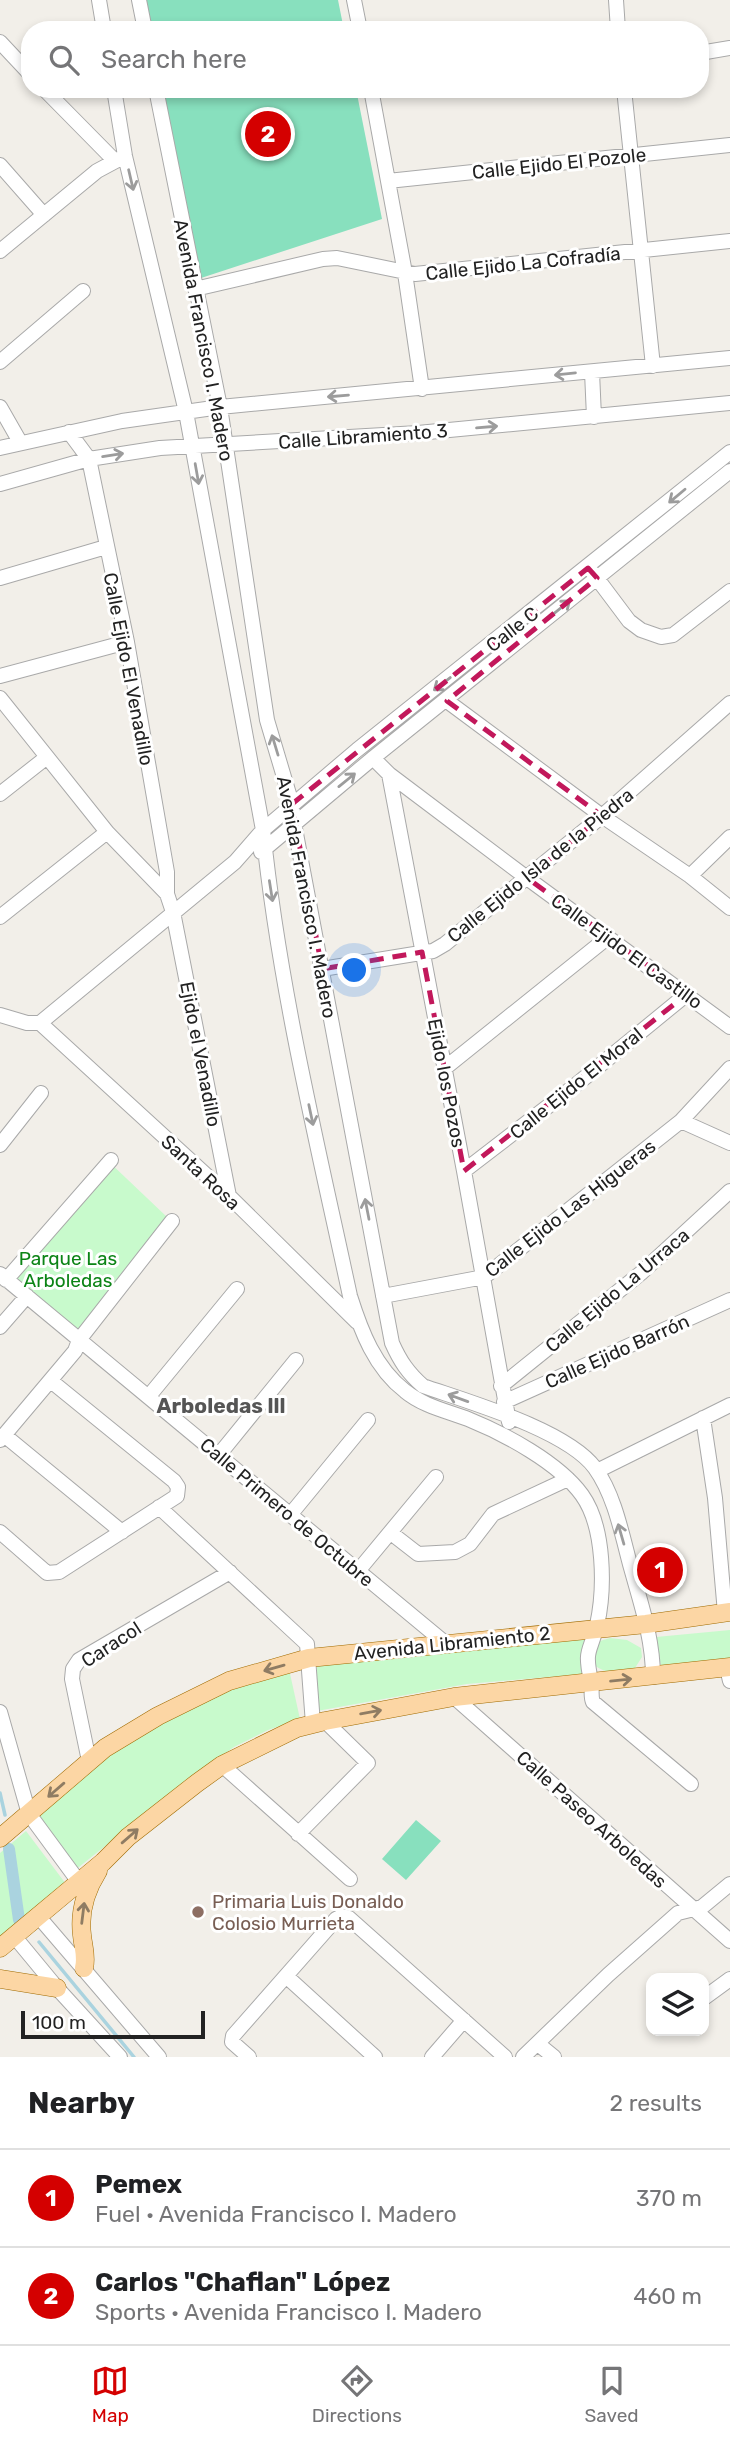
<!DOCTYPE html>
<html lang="en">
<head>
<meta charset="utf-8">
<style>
  :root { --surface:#fff; --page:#f2f2f2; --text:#202124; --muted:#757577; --line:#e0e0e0; --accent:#d40000 }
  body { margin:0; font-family:Rubik,sans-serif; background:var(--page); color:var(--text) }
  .controls { position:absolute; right:21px; bottom:21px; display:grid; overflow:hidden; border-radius:14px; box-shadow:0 4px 10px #0003 }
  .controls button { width:63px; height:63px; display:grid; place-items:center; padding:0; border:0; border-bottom:2px solid var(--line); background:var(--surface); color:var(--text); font:35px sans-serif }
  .scale { position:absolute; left:21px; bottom:18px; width:184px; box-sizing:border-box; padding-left:7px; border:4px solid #222; border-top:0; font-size:19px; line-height:24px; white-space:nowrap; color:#222; -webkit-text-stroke:5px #fff; paint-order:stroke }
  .you { position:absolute; left:355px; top:971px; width:24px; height:24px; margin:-18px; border:5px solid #fff; border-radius:50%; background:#1a73e8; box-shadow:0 0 0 10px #1a73e833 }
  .badge { display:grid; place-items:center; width:46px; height:46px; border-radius:50%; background:var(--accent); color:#fff; font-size:23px; font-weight:700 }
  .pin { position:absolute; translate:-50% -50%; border:4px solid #fff; box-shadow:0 2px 7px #0006 }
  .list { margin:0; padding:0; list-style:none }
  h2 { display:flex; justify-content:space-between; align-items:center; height:91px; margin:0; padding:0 28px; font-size:30px }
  h2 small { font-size:23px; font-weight:400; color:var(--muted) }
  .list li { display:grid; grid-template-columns:46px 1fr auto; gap:21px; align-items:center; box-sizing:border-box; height:98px; padding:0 28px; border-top:2px solid var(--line) }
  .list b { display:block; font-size:26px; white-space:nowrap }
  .list p { margin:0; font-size:23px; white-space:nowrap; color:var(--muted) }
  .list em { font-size:23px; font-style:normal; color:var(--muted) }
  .icon { flex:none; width:38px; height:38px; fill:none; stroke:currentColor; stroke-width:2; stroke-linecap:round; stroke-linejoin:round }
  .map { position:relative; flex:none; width:730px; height:2057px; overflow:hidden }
  .search { position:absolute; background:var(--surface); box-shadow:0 4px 10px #0003; left:21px; right:21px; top:21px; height:77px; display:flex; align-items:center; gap:18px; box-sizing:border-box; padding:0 24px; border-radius:28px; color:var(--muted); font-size:26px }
  .sheet { height:287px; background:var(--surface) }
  nav { display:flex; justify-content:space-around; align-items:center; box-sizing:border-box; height:98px; border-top:2px solid var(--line); background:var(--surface); font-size:19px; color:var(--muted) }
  nav a { display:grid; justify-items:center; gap:4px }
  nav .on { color:var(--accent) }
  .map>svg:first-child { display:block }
  .park { fill:#c8facc }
  .pitch { fill:#88e0be }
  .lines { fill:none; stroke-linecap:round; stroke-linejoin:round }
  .stream { stroke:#aad3df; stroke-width:3.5 }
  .canal { stroke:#aad3df; stroke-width:12 }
  .minor-casing { stroke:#a9a9a9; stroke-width:16 }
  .major-casing { stroke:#a06b00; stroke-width:19 }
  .minor { stroke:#fff; stroke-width:14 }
  .major { stroke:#fcd6a4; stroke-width:18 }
  .oneway { stroke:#9c9c9c }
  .oneway2 { stroke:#8f7c63 }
  .marked { fill:none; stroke:#c2185b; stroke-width:5; stroke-dasharray:14 9; stroke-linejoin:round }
  .education-dot { fill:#8d6e63; stroke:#fff; stroke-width:2.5 }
  .labels { text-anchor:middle; stroke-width:6; stroke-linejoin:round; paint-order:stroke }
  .street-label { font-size:19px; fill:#222; stroke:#fff }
  .park-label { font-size:19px; fill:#0c8416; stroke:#fff }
  .education-label { font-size:19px; fill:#785e54; stroke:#fff; text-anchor:start }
  .neighbourhood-label { font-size:21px; font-weight:bold; fill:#555; stroke:#fff }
</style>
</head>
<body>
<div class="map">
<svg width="730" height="2057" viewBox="0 0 730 2057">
  <rect width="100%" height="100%" fill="#f2efe9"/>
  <path class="park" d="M106 1159 167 1217 73 1336 1 1275Z
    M730 1630V1662L661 1667 656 1637Z
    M589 1636 583 1674 467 1684 317 1711V1665Z
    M610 1638 627 1640 641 1648 642 1657 635 1668C618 1673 608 1676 593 1664V1648L600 1641Z
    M289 1669 300 1719 268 1730 234 1747 185 1782 74 1871 34 1818 133 1736 198 1699Z
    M26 1831 66 1884 0 1939V1853Z"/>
  <path class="pitch" d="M145 0H338L344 30H151Z
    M162 89H356L382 219 198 279Z
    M416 1820 441 1841 406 1880 382 1859Z"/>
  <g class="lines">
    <path class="stream" d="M0 1793 5 1815
      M39 1942 134 2057"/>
    <path class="canal" d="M9 1849 19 1920"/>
    <g class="minor-casing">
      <path id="minor" d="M99 0 104 30
        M139 0 145 30
        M354 0 360 30
        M616 0 618 30
        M0 42 30 74
        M700 53 730 48
        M44 89 114 160
        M114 89 125 156 186 412 263 830C279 987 317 1142 350 1296 361 1331 375 1368 405 1391 423 1406 447 1411 468 1419 505 1434 559 1463 582 1495 605 1527 605 1589 597 1625 590 1654 584 1648 591 1681 593 1688 590 1695 593 1702L691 1784
        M156 89 220 407 267 720 292 804 294 823 392 1343C400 1361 408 1373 423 1386 469 1402 567 1430 595 1468 615 1496 622 1535 631 1568 641 1604 653 1639 653 1677
        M371 89 405 273 422 389
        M624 89 653 366
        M0 165 44 215
        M388 181 730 145
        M0 251 97 171 125 156
        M195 289 323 259 337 258 415 274 730 241
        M0 362 83 291
        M592 372 594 417
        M0 407 20 442
        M69 432 89 459 127 642 167 872V894L173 912 229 1196
        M0 448 122 421 220 407 730 358
        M0 484 89 459 160 448 418 433 730 403
        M593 573 629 621 641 630 661 637 673 635 730 591
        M0 578 106 547
        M0 676 127 642
        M0 698 107 832 167 894
        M447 701 602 816 690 876 730 908
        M373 758 389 774 464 1171 509 1422
        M389 774 527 878 730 1027
        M0 794 47 757
        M261 852 373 758 730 471
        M690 876 730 837
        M0 917 107 832
        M322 969 433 951 445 944 602 816 730 703
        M0 1015 27 1023H40L235 862 263 830 357 750 730 452
        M40 1023 229 1196 357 1322
        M445 1068 607 938
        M681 1121 730 1143
        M0 1145 41 1093
        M464 1171 577 1084 687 994
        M0 1274 445 1643
        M6 1280 111 1160
        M383 1296 484 1277 681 1121 730 1068
        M0 1327 27 1296
        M501 1386 641 1273 730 1191
        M149 1396 237 1289
        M504 1402 730 1300
        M703 1418 715 1498 725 1613
        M4 1435 122 1532
        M0 1440 75 1351 79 1340 172 1221
        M218 1456 296 1360
        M597 1471 730 1405
        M159 1507 307 1644 313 1724
        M290 1515 368 1420
        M0 1532 47 1573 59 1572 177 1496 178 1487 174 1481 51 1381
        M391 1533 418 1554 455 1552 470 1544 493 1514 568 1479
        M358 1571 436 1477
        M727 1668 730 1681
        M454 1697 730 1941
        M0 1712 29 1814 79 1882
        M89 1761 72 1679 73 1669 79 1660 230 1572
        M222 1765 350 1879
        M298 1834 368 1763 325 1721
        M38 1916 159 2057
        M14 1936 57 1988 120 2057
        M286 1976 375 2057
        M704 1998 730 1979
        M538 2044 554 2057
        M249 2057 232 2042 233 2036 336 1919 342 1916 349 1918 505 2057
        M432 2057 464 2020
        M523 2057 608 1975 678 1913 702 1907 730 1884"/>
    </g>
    <g class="major-casing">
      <path id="major" d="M0 1838 105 1748 158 1716 229 1681 309 1658 646 1624 730 1612
        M0 1948 103 1862 128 1837 197 1783 222 1765 297 1728 325 1721 454 1697 730 1667
        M84 1968C87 1956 83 1947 82 1935 79 1912 86 1890 98 1871
        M0 1979 57 1988"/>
    </g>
    <use href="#minor" class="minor"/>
    <use href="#major" class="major"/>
  </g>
  <defs><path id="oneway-shaft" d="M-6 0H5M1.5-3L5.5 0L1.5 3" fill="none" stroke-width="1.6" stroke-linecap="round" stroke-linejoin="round" transform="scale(1.75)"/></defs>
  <g class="oneway">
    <use href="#oneway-shaft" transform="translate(131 180) rotate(77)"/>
    <use href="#oneway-shaft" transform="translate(565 374) rotate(174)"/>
    <use href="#oneway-shaft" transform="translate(338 396) rotate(175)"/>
    <use href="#oneway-shaft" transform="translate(487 427) rotate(-5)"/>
    <use href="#oneway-shaft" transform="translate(113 455) rotate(-9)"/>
    <use href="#oneway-shaft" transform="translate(197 474) rotate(80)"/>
    <use href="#oneway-shaft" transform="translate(677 496) rotate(140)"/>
    <use href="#oneway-shaft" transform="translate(562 607) rotate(-39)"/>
    <use href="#oneway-shaft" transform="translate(442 684) rotate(142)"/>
    <use href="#oneway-shaft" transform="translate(275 745) rotate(-107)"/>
    <use href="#oneway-shaft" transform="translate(347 780) rotate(-39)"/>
    <use href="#oneway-shaft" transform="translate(271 891) rotate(81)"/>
    <use href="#oneway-shaft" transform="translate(311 1115) rotate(78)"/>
    <use href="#oneway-shaft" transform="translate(367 1209) rotate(-101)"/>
    <use href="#oneway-shaft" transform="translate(458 1398) rotate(-160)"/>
    <use href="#oneway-shaft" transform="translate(621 1534) rotate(-106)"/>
  </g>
  <g class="oneway2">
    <use href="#oneway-shaft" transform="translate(274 1668) rotate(164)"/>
    <use href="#oneway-shaft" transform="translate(621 1680) rotate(-6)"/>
    <use href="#oneway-shaft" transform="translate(371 1712) rotate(-10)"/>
    <use href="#oneway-shaft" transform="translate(56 1790) rotate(139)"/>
    <use href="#oneway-shaft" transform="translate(130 1836) rotate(-41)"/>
    <use href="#oneway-shaft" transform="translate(83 1913) rotate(-83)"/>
  </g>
  <path class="marked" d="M588 568 597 578 447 701 602 816 527 878 687 994 464 1171 422 952 322 969 292 804Z"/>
  <circle class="education-dot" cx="198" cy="1912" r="7"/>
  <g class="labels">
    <g class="street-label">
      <text transform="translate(559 163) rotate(-6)" y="7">Calle Ejido El Pozole</text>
      <text transform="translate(523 263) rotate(-6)" y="7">Calle Ejido La Cofradía</text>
      <text transform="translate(204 340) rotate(79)" y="7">Avenida Francisco I. Madero</text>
      <text transform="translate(363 436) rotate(-4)" y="7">Calle Libramiento 3</text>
      <text transform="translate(512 629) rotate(-38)" y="7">Calle C</text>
      <text transform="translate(129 669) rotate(79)" y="7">Calle Ejido El Venadillo</text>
      <text transform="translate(540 865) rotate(-39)" y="7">Calle Ejido Isla de la Piedra</text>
      <text transform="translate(307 897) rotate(79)" y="7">Avenida Francisco I. Madero</text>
      <text transform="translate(627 951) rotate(36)" y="7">Calle Ejido El Castillo</text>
      <text transform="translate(201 1054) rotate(79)" y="7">Ejido el Venadillo</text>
      <text transform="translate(447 1083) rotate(79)" y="7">Ejido los Pozos</text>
      <text transform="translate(576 1083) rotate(-39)" y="7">Calle Ejido El Moral</text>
      <text transform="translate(201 1172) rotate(43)" y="7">Santa Rosa</text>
      <text transform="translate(570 1208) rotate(-38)" y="7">Calle Ejido Las Higueras</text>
      <text transform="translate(617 1290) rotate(-40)" y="7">Calle Ejido La Urraca</text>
      <text transform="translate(617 1351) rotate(-24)" y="7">Calle Ejido Barrón</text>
      <text transform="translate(287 1512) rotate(40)" y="7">Calle Primero de Octubre</text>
      <text transform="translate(452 1643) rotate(-6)" y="7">Avenida Libramiento 2</text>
      <text transform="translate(111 1644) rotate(-33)" y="7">Caracol</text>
      <text transform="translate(592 1819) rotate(42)" y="7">Calle Paseo Arboledas</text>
    </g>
    <g class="park-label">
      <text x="68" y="1265">Parque Las<tspan x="68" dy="22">Arboledas</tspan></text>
    </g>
    <g class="education-label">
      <text x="212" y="1908">Primaria Luis Donaldo<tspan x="212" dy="22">Colosio Murrieta</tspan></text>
    </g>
    <g class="neighbourhood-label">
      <text x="221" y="1413">Arboledas lll</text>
    </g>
  </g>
</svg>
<div class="controls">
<button><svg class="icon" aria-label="layers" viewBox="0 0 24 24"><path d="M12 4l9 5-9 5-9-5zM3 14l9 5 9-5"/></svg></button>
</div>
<div class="scale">100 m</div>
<div class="you"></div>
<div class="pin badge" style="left:660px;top:1570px">1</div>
<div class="pin badge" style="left:268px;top:134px">2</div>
<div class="search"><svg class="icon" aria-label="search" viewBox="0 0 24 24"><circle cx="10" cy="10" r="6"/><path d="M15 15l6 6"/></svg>Search here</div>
</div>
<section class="sheet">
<h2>Nearby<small>2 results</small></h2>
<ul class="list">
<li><span class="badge">1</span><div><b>Pemex</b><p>Fuel · Avenida Francisco I. Madero</p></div><em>370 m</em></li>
<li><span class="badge">2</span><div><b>Carlos &quot;Chaflan&quot; López</b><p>Sports · Avenida Francisco I. Madero</p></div><em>460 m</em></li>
</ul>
</section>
<nav>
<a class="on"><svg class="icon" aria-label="map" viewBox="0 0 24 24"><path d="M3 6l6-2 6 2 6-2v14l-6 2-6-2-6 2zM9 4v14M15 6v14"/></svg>Map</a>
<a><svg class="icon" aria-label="directions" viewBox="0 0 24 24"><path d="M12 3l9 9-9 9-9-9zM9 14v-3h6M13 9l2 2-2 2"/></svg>Directions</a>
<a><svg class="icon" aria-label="saved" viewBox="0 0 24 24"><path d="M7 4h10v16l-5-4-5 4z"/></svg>Saved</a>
</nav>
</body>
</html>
